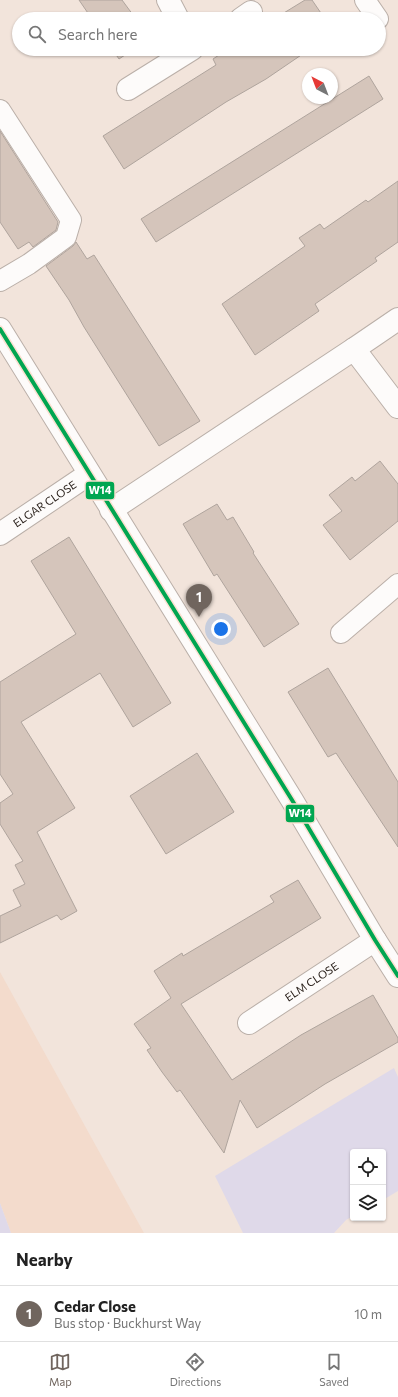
<!DOCTYPE html>
<html lang="en">
<head>
<meta charset="utf-8">
<style>
  :root { --surface:#fff; --page:#f6f6f6; --text:#222; --muted:#767676; --line:#e0e0e0; --accent:#70655e }
  body { margin:0; font-family:Commissioner,sans-serif; background:var(--page); color:var(--text) }
  .controls { position:absolute; right:12px; bottom:12px; display:grid; overflow:hidden; border-radius:4px; box-shadow:0 1px 3px #0004 }
  .controls button { width:36px; height:36px; display:grid; place-items:center; padding:0; border:0; border-bottom:1px solid var(--line); background:var(--surface); color:var(--text); font:20px sans-serif }
  .compass { position:absolute; left:302px; top:68px; width:36px; height:36px; border-radius:50%; background:var(--surface); box-shadow:0 1px 3px #0004; rotate:318deg }
  .you { position:absolute; left:221px; top:629px; width:14px; height:14px; margin:-10px; border:3px solid #fff; border-radius:50%; background:#1a73e8; box-shadow:0 0 0 6px #1a73e833 }
  .badge { display:grid; place-items:center; width:26px; height:26px; border-radius:50%; background:var(--accent); color:#fff; font-size:13px; font-weight:700 }
  .pin { position:absolute; translate:-50% -33px; filter:drop-shadow(0 1px 2px #0008) }
  .pin::after { content:''; position:absolute; top:21px; width:14px; height:12px; background:inherit; clip-path:polygon(0 0,100% 0,50% 100%) }
  .list { margin:0; padding:0; list-style:none }
  h2 { display:flex; justify-content:space-between; align-items:center; height:52px; margin:0; padding:0 16px; font-size:17px }
  h2 small { font-size:13px; font-weight:400; color:var(--muted) }
  .list li { display:grid; grid-template-columns:26px 1fr auto; gap:12px; align-items:center; box-sizing:border-box; height:56px; padding:0 16px; border-top:1px solid var(--line) }
  .list b { display:block; font-size:15px; white-space:nowrap }
  .list p { margin:0; font-size:13px; white-space:nowrap; color:var(--muted) }
  .list em { font-size:13px; font-style:normal; color:var(--muted) }
  .icon { flex:none; width:22px; height:22px; fill:none; stroke:currentColor; stroke-width:2; stroke-linecap:round; stroke-linejoin:round }
  .map { position:relative; flex:none; width:398px; height:1233px; overflow:hidden }
  .search { position:absolute; background:var(--surface); box-shadow:0 1px 3px #0004; left:12px; right:12px; top:12px; height:44px; display:flex; align-items:center; gap:10px; box-sizing:border-box; padding:0 14px; border-radius:22px; color:var(--muted); font-size:15px }
  .sheet { height:108px; background:var(--surface) }
  nav { display:flex; justify-content:space-around; align-items:center; box-sizing:border-box; height:56px; border-top:1px solid var(--line); background:var(--surface); font-size:11px; color:var(--muted) }
  nav a { display:grid; justify-items:center; gap:2px }
  nav .on { color:var(--accent) }
  .map>svg:first-child { display:block }
  .built { fill:#f3dbcc }
  .green { fill:#dfd9e9 }
  .building { fill:#d5c5bb; stroke:#afa49d }
  .lines { fill:none; stroke-linecap:round; stroke-linejoin:round }
  .service-casing { stroke:#baafa8; stroke-width:22 }
  .minor-casing { stroke:#baafa8; stroke-width:24 }
  .tertiary-casing { stroke:#baafa8; stroke-width:24 }
  .service { stroke:#fdfbfa; stroke-width:20 }
  .minor { stroke:#fdfbfa; stroke-width:22 }
  .tertiary { stroke:#fdfbfa; stroke-width:22 }
  .bus-1-casing { stroke:#fbe1d2; stroke-width:7 }
  .bus-1 { stroke:#00a651; stroke-width:4 }
  .labels { text-anchor:middle; stroke-width:3; stroke-linejoin:round; paint-order:stroke }
  .street-label { font-size:11px; fill:#2a211b; stroke:#fbe1d2 }
  .line-badge { stroke:#fbe1d2; stroke-width:1.5 }
  .badge-label { font-size:11px; text-anchor:middle; font-weight:bold; fill:#fff }
</style>
</head>
<body>
<div class="map">
<svg width="398" height="1233" viewBox="0 0 398 1233">
  <rect width="100%" height="100%" fill="#f2e4db"/>
  <path class="built" d="M0 972 144 1233H11L0 1203Z"/>
  <path class="green" d="M394 1068 398 1077V1191L383 1200V1152H353V1216L346 1220 334 1233H243L215 1176Z
    M0 1203 11 1233H0Z"/>
  <path class="building" d="M79 0H122L136 19H92Z
    M305 0H312L325 19H274Z
    M112 49H134L119 59Z
    M228 49H310L266 79 226 102 124 169 103 136 216 65 213 59Z
    M369 76 383 99 156 242 141 219Z
    M0 131 58 222 56 230 33 247 29 242 18 249 0 222Z
    M398 181V242L375 258 377 261 315 304 319 311 255 355 222 304 305 246 299 238 320 224 324 229 366 200 368 202Z
    M76 242 87 259 94 255 200 421 159 446 84 327 69 300 46 266 73 246Z
    M380 461 398 484V521L350 560 323 525 342 511 329 495 352 477 355 481Z
    M217 504 227 520 233 517 254 552 253 553 299 624 264 647 217 574 214 576 183 524Z
    M69 537 171 703 133 727 100 673 21 722 75 808 37 832 77 911 61 920 57 915 0 943V916L21 906 13 890 25 884 15 865 23 861 0 824V803L13 794 0 774V682L76 634 31 561Z
    M328 668 398 782V847L336 753 328 757 288 692Z
    M197 753 234 812 166 854 130 796Z
    M298 880 321 918 181 1004 232 1080 301 1035 373 995 398 1038V1042L325 1084 257 1128 240 1100 224 1153 180 1090 177 1092 162 1072 147 1050 151 1048 134 1024 171 998 154 971 182 953 183 956 274 902 270 896Z"/>
  <g class="lines">
    <g class="service-casing">
      <path id="service" d="M365 0 378 19
        M0 110 71 220 66 237 29 264 0 281
        M341 633 398 584"/>
    </g>
    <g class="minor-casing">
      <g id="minor">
        <path d="M168 0 178 19"/>
        <path d="M241 19 251 12"/>
        <path d="M128 89 192 49"/>
        <path d="M354 349 398 319"/>
        <path d="M111 510 354 349 398 407"/>
        <path id="s1" d="M0 534 89 474"/>
        <path id="s2" d="M249 1023 375 940"/>
      </g>
    </g>
    <g class="tertiary-casing">
      <path id="tertiary" d="M0 329 292 800 375 940 398 976"/>
    </g>
    <use href="#service" class="service"/>
    <use href="#minor" class="minor"/>
    <use href="#tertiary" class="tertiary"/>
    <g class="bus-1-casing">
      <path id="bus-1" d="M0 329 292 800 375 940 398 976"/>
    </g>
    <use href="#bus-1" class="bus-1"/>
  </g>
  <g class="labels">
    <g class="street-label">
      <text dy="4" stroke="none"><textPath href="#s1" startOffset="54">ELGAR CLOSE</textPath></text>
      <text dy="4" stroke="none"><textPath href="#s2" startOffset="75">ELM CLOSE</textPath></text>
    </g>
  </g>
  <g class="line-badge">
    <rect x="85" y="481" width="30" height="19" rx="4" fill="#00a651"/>
    <rect x="285" y="804" width="30" height="19" rx="4" fill="#00a651"/>
  </g>
  <g class="badge-label">
    <text x="100" y="494">W14</text>
    <text x="300" y="817">W14</text>
  </g>
</svg>
<div class="controls">
<button><svg class="icon" aria-label="locate" viewBox="0 0 24 24"><circle cx="12" cy="12" r="6"/><path d="M12 2v4M12 18v4M2 12h4M18 12h4"/></svg></button>
<button><svg class="icon" aria-label="layers" viewBox="0 0 24 24"><path d="M12 4l9 5-9 5-9-5zM3 14l9 5 9-5"/></svg></button>
</div>
<svg class="compass" viewBox="-18 -18 36 36"><path d="M0-13l5 13h-10z" fill="#e53935"/><path d="M0 13l5-13h-10z" fill="#767676"/></svg>
<div class="you"></div>
<div class="pin badge" style="left:199px;top:617px">1</div>
<div class="search"><svg class="icon" aria-label="search" viewBox="0 0 24 24"><circle cx="10" cy="10" r="6"/><path d="M15 15l6 6"/></svg>Search here</div>
</div>
<section class="sheet">
<h2>Nearby<small></small></h2>
<ul class="list">
<li><span class="badge">1</span><div><b>Cedar Close</b><p>Bus stop · Buckhurst Way</p></div><em>10 m</em></li>
</ul>
</section>
<nav>
<a class="on"><svg class="icon" aria-label="map" viewBox="0 0 24 24"><path d="M3 6l6-2 6 2 6-2v14l-6 2-6-2-6 2zM9 4v14M15 6v14"/></svg>Map</a>
<a><svg class="icon" aria-label="directions" viewBox="0 0 24 24"><path d="M12 3l9 9-9 9-9-9zM9 14v-3h6M13 9l2 2-2 2"/></svg>Directions</a>
<a><svg class="icon" aria-label="saved" viewBox="0 0 24 24"><path d="M7 4h10v16l-5-4-5 4z"/></svg>Saved</a>
</nav>
</body>
</html>
